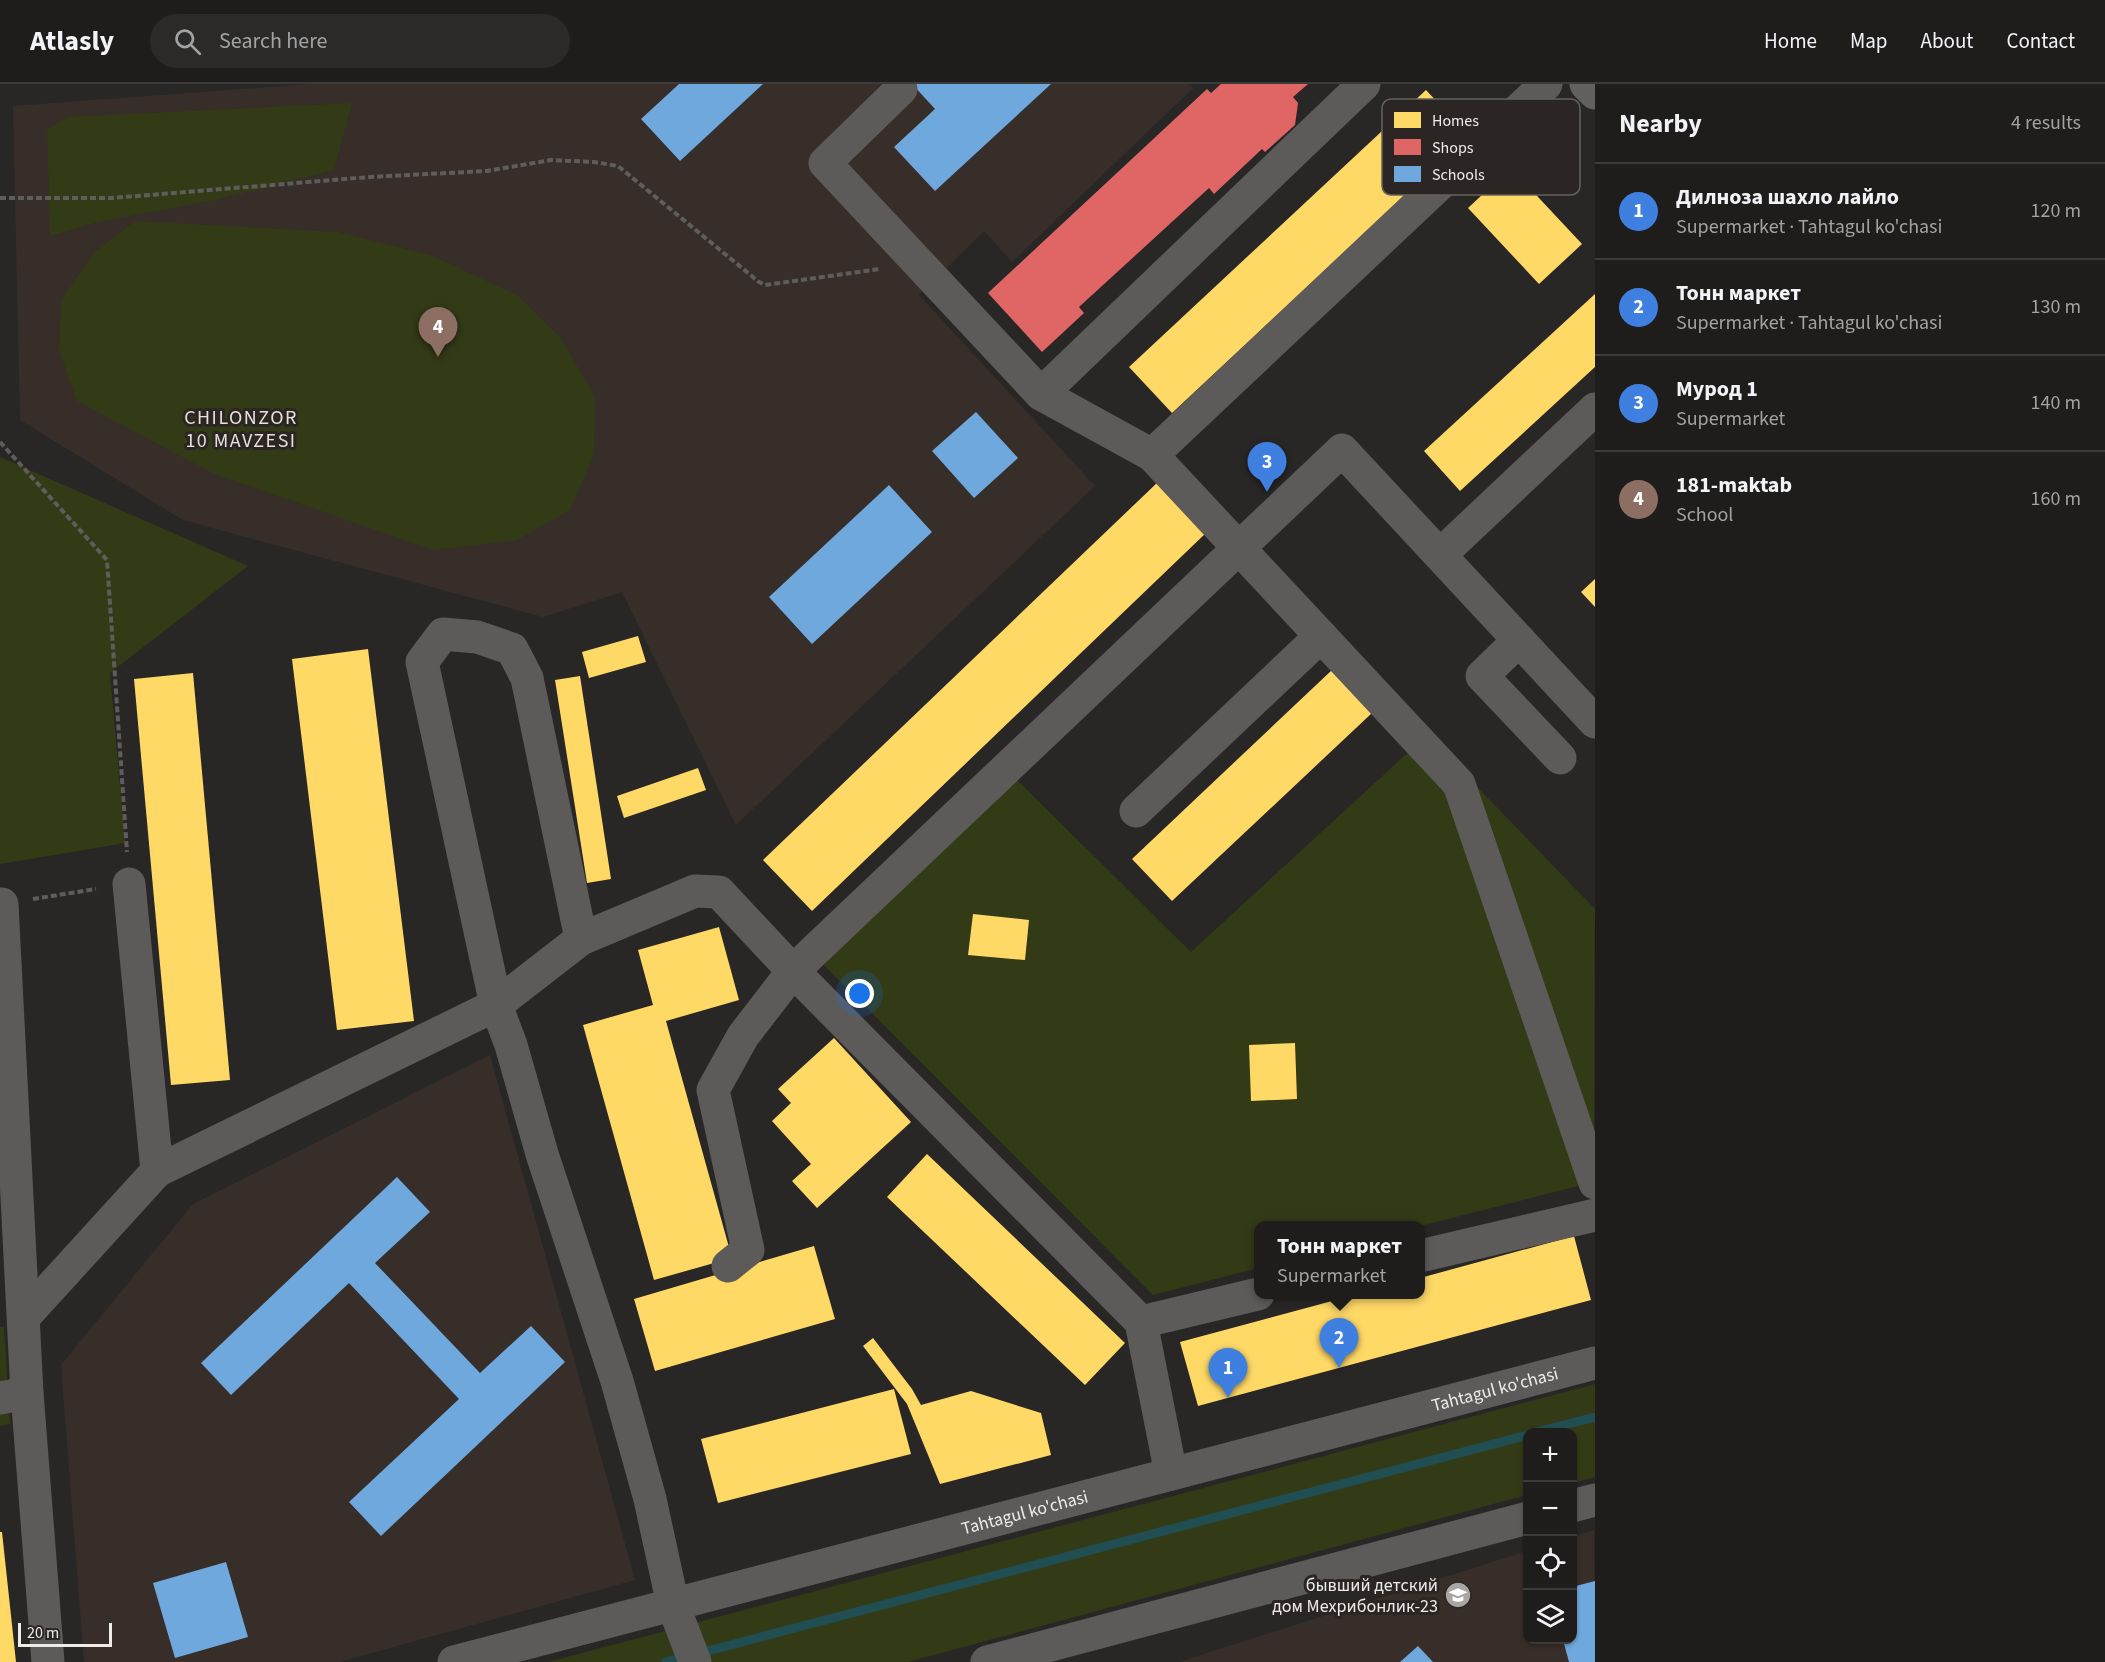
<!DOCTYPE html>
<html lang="en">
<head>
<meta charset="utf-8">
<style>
  :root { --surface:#1f1d1c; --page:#2c2a29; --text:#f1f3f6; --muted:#a1a2a3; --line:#3c3b3b; --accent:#db2777 }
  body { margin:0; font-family:"Source Sans 3",sans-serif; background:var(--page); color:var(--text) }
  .controls { position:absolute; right:18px; bottom:18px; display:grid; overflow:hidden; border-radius:12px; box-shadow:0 2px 4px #0004 }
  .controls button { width:54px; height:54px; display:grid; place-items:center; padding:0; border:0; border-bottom:2px solid var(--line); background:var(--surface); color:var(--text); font:30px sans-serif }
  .scale { position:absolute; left:18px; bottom:15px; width:94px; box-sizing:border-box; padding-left:6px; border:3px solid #eeebe9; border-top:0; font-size:16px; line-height:21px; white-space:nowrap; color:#eeebe9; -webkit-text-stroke:4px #2b2623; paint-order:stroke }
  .you { position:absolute; left:860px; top:910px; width:21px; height:21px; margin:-15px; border:4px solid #fff; border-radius:50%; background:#1a73e8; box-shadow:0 0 0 9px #1a73e833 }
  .badge { display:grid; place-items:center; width:39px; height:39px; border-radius:50%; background:var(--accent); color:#fff; font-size:20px; font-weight:700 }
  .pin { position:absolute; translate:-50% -50px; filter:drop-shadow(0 2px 3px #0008) }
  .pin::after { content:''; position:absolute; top:32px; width:21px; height:18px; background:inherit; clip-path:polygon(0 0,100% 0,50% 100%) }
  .popup { position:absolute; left:1254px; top:1137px; width:171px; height:78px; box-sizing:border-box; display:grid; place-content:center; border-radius:12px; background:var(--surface); filter:drop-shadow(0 2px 4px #0005); font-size:20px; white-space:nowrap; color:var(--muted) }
  .popup b { font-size:22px; color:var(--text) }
  .popup::after { content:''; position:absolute; left:50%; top:100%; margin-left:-12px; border:12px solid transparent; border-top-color:var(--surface) }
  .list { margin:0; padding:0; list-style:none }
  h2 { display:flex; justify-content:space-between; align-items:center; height:78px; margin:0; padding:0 24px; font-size:26px }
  h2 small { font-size:20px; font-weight:400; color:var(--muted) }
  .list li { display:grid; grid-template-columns:39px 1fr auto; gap:18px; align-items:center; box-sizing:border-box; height:96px; padding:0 24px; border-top:2px solid var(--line) }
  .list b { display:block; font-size:22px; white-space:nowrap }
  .list p { margin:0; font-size:20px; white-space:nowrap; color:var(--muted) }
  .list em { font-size:20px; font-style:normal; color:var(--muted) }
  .icon { flex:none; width:33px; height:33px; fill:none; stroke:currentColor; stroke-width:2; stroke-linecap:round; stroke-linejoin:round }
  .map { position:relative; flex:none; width:1595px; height:1578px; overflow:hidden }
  header { display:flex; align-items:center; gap:36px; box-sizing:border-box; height:84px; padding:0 30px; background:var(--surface); border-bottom:2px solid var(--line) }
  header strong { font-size:28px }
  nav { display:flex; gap:33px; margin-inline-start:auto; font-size:21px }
  .search { width:420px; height:54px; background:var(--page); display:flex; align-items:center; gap:15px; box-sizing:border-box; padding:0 21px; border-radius:33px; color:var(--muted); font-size:22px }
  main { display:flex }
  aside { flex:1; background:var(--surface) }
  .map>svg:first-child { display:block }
  .built { fill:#372e29 }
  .green { fill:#333a16 }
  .homes { fill:#ffd966 }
  .shops { fill:#e06666 }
  .schools { fill:#6fa8dc }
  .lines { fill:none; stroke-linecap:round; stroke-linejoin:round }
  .stream { stroke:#214e52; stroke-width:9 }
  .path { stroke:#5e5d5b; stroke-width:4; stroke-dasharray:6 3; stroke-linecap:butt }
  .minor { stroke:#5c5b5a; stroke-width:33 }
  .highway { stroke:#636160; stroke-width:33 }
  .labels { text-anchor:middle; stroke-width:6; stroke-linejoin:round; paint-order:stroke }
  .street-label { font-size:18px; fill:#eeebe9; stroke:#2b2623 }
  .poi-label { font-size:18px; fill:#eeebe9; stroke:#2b2623; text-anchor:end }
  .neighbourhood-label { font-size:20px; letter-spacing:1.5px; fill:#e6dfdb; stroke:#2b2623 }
  .key { fill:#2b2623; stroke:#66615e; stroke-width:1.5 }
  .key-label { font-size:16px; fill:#eeebe9 }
</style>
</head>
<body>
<header>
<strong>Atlasly</strong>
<div class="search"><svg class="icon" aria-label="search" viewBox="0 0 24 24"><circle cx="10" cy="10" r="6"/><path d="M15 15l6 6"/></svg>Search here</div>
<nav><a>Home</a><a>Map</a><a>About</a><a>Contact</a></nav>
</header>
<main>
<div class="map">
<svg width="1595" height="1578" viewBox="0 0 1595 1578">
  <rect width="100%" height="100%" fill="#292725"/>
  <path class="built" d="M310 0H1189L1193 4 1012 178 984 147 919 211 1095 402 736 741 622 508 543 533 183 436 20 336 13 22Z
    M490 971 635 1496 339 1578H84L61 1281 193 1120Z
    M1594 1446 1595 1578H1179L1527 1467 1528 1556H1572L1573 1453Z"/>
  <path class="green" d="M352 19 334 86 215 116 98 138 50 152 47 46 68 33Z
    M135 137 338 148 433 172 517 211 561 254 595 313 594 370 570 426 517 456 433 466 212 389 77 317 59 266 61 216 94 169Z
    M0 373 248 482 110 589 125 759 0 780Z
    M1427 651 1595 825 1594 1098 1420 1142H1258V1184L1153 1211 822 879 1014 693 1191 868Z
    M0 1243H4L10 1340 0 1342Z
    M1595 1300V1393L1573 1399 1572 1348H1528L1527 1411 908 1578H548Z"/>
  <path class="homes" d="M1426 6 1469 52 1172 329 1129 283Z
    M1511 84 1582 160 1539 200 1468 124Z
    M1595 210V283L1460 407 1424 367Z
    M1159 397 1207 448 812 827 763 776Z
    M1595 495V523L1581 508Z
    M638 552 646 578 589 594 582 568Z
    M368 565 414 937 337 946 292 575Z
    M1332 586 1372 629 1172 817 1132 775Z
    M193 589 230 996 171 1001 134 595Z
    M580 592 611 795 587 799 555 596Z
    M698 684 706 706 624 734 617 712Z
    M973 830 1029 836 1025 876 968 871Z
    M719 843 739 916 666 937 732 1174 654 1196 583 941 653 921 638 866Z
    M834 954 911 1038 817 1124 792 1097 811 1080 772 1037 791 1019 778 1005Z
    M1295 959 1297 1015 1251 1017 1249 961Z
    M927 1070 1125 1259 1085 1301 887 1113Z
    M1574 1152 1591 1216 1198 1322 1180 1258 1358 1210H1420V1194Z
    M814 1162 835 1235 655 1287 634 1215Z
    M873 1254 912 1305 921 1321 971 1307 1041 1329 1051 1371 940 1400 907 1320 863 1262Z
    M894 1305 911 1370 718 1419 701 1355Z
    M0 1448H2L16 1578H0Z"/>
  <path class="shops" d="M1221 0H1308L1293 13 1298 19 1295 41 1265 68 1262 65 1214 110 1209 104 1079 223 1084 229 1042 268 988 209 1207 5 1211 9Z"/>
  <path class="schools" d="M679 0H763L680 77 641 35Z
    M912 0H1051L935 107 894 63 935 25Z
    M976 328 1018 374 974 414 932 367Z
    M889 401 932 448 812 560 769 513Z
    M397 1093 430 1128 375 1179 480 1289 531 1242 565 1278 381 1452 349 1418 459 1315 349 1199 231 1311 201 1279Z
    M226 1478 248 1553 175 1574 153 1499Z
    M1595 1497V1578H1569L1563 1556H1572V1503Z
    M1418 1562 1433 1578H1400Z"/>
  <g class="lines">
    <path class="stream" d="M1536 1348 1595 1333
      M666 1578 1528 1351"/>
    <path class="path" d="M0 114H112L370 93 487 87 551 76 594 78 618 82 759 198 765 201 880 185
      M0 358 107 476 127 768
      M33 815 96 805"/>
    <g class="minor">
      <path d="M901 5 825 79 1041 310 1152 371 1459 700 1595 1099"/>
      <path d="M1041 310 1364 0"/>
      <path d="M1152 371 1546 0"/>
      <path d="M1440 471 1595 325"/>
      <path d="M1519 556 1482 592 1560 674"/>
      <path d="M1136 727 1321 552"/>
      <path d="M2 820 27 1309"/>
      <path d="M581 855 527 594 512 565 477 553 443 550 422 578 496 921 511 961 542 1070 617 1297 650 1415 673 1521 695 1578"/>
      <path d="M157 1087 496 921 581 855 695 807 719 808 793 887 1141 1238 1171 1390"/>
      <path d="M1420 1172 1595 1131"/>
      <path d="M728 1182 748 1166 713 1006 743 952 793 887 1342 366 1595 638"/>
      <path d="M24 1233 157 1087 129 800"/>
      <path d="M1141 1238 1258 1210"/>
      <path d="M0 1314 27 1309 48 1578"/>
      <path d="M1572 1422 1595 1416"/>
      <path id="s1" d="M454 1578 1595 1279"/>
      <path d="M987 1578 1528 1434"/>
    </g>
    <path class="highway" d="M1586 0 1595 9"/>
  </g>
  <defs>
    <g id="school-disc" transform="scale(1.35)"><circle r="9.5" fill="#a9a6a4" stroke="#2b2623"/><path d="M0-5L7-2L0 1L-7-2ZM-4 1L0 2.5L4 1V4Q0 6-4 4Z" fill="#fff"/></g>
  </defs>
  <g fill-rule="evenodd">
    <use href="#school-disc" x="1458" y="1511"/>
  </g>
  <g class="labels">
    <g class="street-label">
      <text dy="6" stroke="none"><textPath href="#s1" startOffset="1076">Tahtagul ko'chasi</textPath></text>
      <text dy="6" stroke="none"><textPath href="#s1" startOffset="590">Tahtagul ko'chasi</textPath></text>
    </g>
    <g class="poi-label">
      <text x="1438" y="1507">бывший детский<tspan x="1438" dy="21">дом Мехрибонлик-23</tspan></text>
    </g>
    <g class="neighbourhood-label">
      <text x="241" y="340">CHILONZOR<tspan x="241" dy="23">10 MAVZESI</tspan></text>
    </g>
  </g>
  <rect x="1382" y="15" width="198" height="96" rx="9" class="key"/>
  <rect x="1394" y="28" width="27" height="16" fill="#ffd966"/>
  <rect x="1394" y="55" width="27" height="16" fill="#e06666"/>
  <rect x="1394" y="82" width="27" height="16" fill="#6fa8dc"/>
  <g class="key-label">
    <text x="1432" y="42">Homes</text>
    <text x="1432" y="69">Shops</text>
    <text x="1432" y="96">Schools</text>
  </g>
</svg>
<div class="controls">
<button>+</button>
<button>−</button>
<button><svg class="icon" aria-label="locate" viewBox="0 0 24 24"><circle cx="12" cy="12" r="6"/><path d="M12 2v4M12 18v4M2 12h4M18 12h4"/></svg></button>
<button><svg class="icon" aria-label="layers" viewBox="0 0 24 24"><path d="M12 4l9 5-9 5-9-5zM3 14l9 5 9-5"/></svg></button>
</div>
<div class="scale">20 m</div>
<div class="you"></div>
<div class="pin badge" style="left:1228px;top:1314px;background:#3f7fe0">1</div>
<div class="pin badge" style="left:1339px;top:1284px;background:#3f7fe0">2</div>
<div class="popup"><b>Тонн маркет</b>Supermarket</div>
<div class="pin badge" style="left:1267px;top:408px;background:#3f7fe0">3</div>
<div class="pin badge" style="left:438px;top:273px;background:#8d6e63">4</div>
</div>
<aside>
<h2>Nearby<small>4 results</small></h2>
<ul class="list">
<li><span class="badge" style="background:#3f7fe0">1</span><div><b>Дилноза шахло лайло</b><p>Supermarket · Tahtagul ko'chasi</p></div><em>120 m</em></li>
<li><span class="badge" style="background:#3f7fe0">2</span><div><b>Тонн маркет</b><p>Supermarket · Tahtagul ko'chasi</p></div><em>130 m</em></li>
<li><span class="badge" style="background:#3f7fe0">3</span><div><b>Мурод 1</b><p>Supermarket</p></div><em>140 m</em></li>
<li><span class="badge" style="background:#8d6e63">4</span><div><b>181-maktab</b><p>School</p></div><em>160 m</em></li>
</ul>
</aside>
</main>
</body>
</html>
